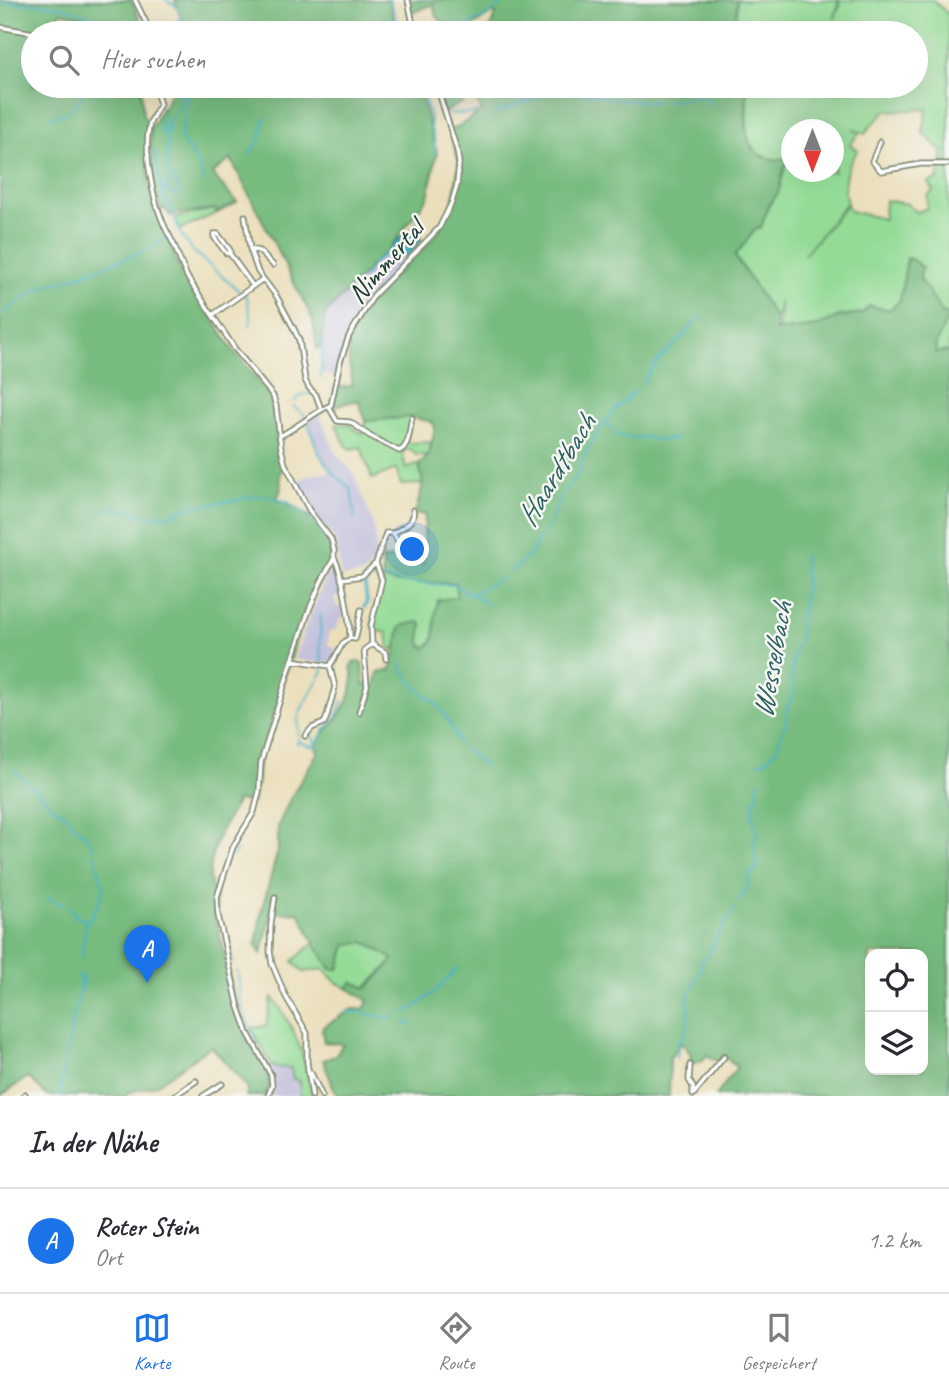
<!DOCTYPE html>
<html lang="de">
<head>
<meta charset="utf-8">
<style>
  :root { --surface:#fff; --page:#f7f7f7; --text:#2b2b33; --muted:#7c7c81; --line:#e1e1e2; --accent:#1a73e8 }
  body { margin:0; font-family:Caveat,sans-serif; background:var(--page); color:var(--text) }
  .controls { position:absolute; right:21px; bottom:21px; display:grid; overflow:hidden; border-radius:14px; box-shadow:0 7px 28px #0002 }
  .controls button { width:63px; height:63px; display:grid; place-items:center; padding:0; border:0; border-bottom:2px solid var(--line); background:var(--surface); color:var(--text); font:35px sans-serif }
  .compass { position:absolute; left:781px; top:119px; width:63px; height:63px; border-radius:50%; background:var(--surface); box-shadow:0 7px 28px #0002; rotate:180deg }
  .you { position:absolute; left:413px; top:550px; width:24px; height:24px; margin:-18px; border:5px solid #fff; border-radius:50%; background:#1a73e8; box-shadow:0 0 0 10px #1a73e833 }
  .badge { display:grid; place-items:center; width:46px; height:46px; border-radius:50%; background:var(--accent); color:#fff; font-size:23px; font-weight:700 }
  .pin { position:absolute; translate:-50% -58px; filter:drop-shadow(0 2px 4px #0008) }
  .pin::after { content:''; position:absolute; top:37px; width:24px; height:21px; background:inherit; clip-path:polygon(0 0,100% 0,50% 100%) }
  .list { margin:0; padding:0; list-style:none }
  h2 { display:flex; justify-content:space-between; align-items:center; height:91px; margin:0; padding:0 28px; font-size:30px }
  h2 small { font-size:23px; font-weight:400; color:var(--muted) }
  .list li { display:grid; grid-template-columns:46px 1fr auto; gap:21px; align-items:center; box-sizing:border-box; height:105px; padding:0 28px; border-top:2px solid var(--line) }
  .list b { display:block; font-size:26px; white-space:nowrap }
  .list p { margin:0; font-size:23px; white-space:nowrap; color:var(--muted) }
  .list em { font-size:23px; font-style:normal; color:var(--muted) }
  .icon { flex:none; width:38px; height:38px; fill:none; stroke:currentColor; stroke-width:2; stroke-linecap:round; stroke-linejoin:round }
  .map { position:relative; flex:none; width:949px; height:1096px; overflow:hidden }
  .search { position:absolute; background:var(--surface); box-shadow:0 7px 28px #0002; left:21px; right:21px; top:21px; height:77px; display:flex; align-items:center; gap:18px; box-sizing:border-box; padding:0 24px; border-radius:38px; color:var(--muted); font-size:26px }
  .sheet { height:196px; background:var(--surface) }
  nav { display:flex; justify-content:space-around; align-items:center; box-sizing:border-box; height:98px; border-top:2px solid var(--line); background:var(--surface); font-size:19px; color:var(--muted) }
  nav a { display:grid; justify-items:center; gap:4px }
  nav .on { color:var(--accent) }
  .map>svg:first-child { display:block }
  .industrial { fill:#c3c1db }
  .green { fill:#94db96; stroke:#5a8c65; stroke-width:2; fill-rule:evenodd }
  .forest { fill:#77bb7f; stroke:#4b7c5a; stroke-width:2; fill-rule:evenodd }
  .water { fill:#49b3c7; stroke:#34787e; stroke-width:2 }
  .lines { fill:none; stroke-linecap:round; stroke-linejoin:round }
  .stream { stroke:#49b3c7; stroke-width:2 }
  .canal { stroke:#49b3c7; stroke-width:3.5 }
  .minor-casing { stroke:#858e78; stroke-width:7 }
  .minor { stroke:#fff; stroke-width:3.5 }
  .labels { text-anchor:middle; stroke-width:5; stroke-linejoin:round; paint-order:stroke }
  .street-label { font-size:28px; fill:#1f3d34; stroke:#f6f6f2 }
  .water-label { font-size:30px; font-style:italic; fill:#2c6060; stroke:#f6f6f2 }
</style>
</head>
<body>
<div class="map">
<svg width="949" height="1096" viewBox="0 0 949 1096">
  <rect width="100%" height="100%" fill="#f6f6f2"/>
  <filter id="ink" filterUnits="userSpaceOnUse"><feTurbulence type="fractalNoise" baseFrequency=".0143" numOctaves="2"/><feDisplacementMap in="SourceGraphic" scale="14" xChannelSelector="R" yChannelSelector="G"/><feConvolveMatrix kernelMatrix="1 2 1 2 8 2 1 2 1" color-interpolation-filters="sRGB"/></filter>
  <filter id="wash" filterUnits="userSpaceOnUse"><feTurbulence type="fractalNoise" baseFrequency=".00686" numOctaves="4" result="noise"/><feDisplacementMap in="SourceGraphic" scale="28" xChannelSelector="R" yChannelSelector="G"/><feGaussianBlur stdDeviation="1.57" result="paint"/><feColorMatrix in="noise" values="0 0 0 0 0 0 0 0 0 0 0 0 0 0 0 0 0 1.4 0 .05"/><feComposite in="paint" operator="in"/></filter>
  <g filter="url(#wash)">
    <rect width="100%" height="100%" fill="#ebdfbb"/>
    <path class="industrial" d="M392 250 406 264 347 339 337 378 321 373 323 354 321 348 325 314 372 265Z
      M319 413 336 454 353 472 373 523 376 539V560L363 574 342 577 335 540 316 516 296 481 315 474 330 473 318 450 308 420Z
      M334 563 337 569 341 595 334 597 336 607 343 606 345 616 339 619 341 622 337 623 338 629 329 631 328 645 337 649 330 663 326 664 298 660 295 658 303 633 325 579Z
      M268 1067 291 1068 300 1081V1096H268L272 1089Z"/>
    <path class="green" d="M737 0H837L838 6 834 19 840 6 839 0H933L949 15V163L941 162 943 152 923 133 927 109 885 111 868 129 865 134 852 129 859 133 850 145 858 150C846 168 841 181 847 203L804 255 847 204 850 211 884 219 885 200 908 204 917 212 927 208V196L934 190 928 182 938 179 941 164 949 165V351L934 354 936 343 948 315 943 314 920 279 902 293 900 301 890 310 869 306 863 313 840 316 817 326 776 332 779 326 780 301 776 319 735 256 755 230 761 227 769 205 778 193 785 166 791 159 774 160 757 154 747 140V86H916V33H717V31L736 17ZM829 119 821 129 834 130V172H792V130L820 129 823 124Z
      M215 209 217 213 180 230 175 218Z
      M411 417 406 443 431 442 429 455H416L411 449 402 451 406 469 419 464 423 484 401 485 396 469 372 479 361 447 351 449 346 445 336 425 350 424 354 429 364 434 366 421Z
      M383 579 397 583H457V597L435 619C436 631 437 641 426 648L422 646 420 639 422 625 400 628 396 649 389 648 387 633 374 630 372 625Z
      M364 942 393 959 389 965 366 988 353 982 347 988 336 982 323 969 303 972 293 961 314 943 331 969H339L346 945Z
      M272 997C294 1025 307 1061 312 1096H300V1081L293 1079 291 1068 273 1067 251 1028 266 1026Z"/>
    <path class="forest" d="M0 0H131L146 33 60 12 59 33H33V86H141L143 116 149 122 147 160 149 182 155 208 168 236 180 271 194 289 232 349 264 388 271 401 275 421 278 456 282 467 280 475 281 489 277 499C299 507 331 527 331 553 332 564 322 573 318 582 307 607 297 632 291 659L288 658 287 669 259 762 257 786 253 785 251 792 255 793 253 803 238 800C222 829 210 845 209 881L212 882 210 887 215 889 216 918 238 1014 249 1041 267 1068 269 1076 270 1083 266 1096H246L248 1088 211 1046 156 1085 127 1093 126 1096H47L28 1077 0 1096Z
      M175 0H389L397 33H173L171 27 181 19Z
      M406 0H737L736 17 717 33H488L496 13 494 12 462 33H452L435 14 434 4 409 14Z
      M173 86H415L423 103 437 152 428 197 389 249 368 268 369 269 325 314 321 348 317 349 313 320 231 159 212 174 237 202 217 213 215 209 176 214 170 216 164 207 161 212 153 183 151 165V128L162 107 164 108Z
      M434 86H747C747 107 739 148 764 157 774 160 782 161 791 158L785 166 778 193 769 205 761 227 755 230 735 256 776 319V331L817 326 840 316 863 313 869 306 890 310 900 300 907 258 911 259 922 267 920 279 943 314 949 315 936 343 935 353 949 351V1096H716L737 1067 724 1055 718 1062 707 1055C702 1062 699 1063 690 1063L691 1054 682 1043 670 1057 669 1096H337L323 1060 335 1056 343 1044 324 1042 322 1028 352 1009H364L368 1001 347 988 353 982 367 988 389 965 393 959 365 942 346 945 339 969H331L314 943 299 912 272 913 261 954 256 945 262 909 278 850V826L290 799 318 752 316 746 323 733 335 722 350 696 353 677 351 666 353 662 357 661 362 664 364 685 375 686 378 673 391 670 400 628 404 625 419 622 422 624 420 639 422 646 426 648C437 640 434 632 435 620 435 613 437 607 438 600L457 597 456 583H397L383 579 382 559 397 558 423 564 425 514H415L423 484 419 464 429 455 435 427 432 422 411 417 366 421 358 400 335 406 333 398 336 386 345 387 353 385 349 362V347L346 346 347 339 374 295 432 240 443 224 453 202 459 162 449 130 458 127 482 110 473 96 443 113 435 92ZM870 954H923V1070H870Z"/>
    <path class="water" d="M413 228 422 240 414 249 408 258H405L393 246V244Z"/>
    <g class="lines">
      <path class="stream" d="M165 0C183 6 181 17 180 33
        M390 0 400 33
        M0 4C21 0 71 6 90 17L139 33
        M497 8 503 2 509 0
        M459 33 472 22 482 19 494 11
        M183 86 181 106 165 126 168 147 167 163 170 175 163 192 165 200 171 207 180 233 193 251 247 298 251 318 250 325
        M420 86 430 116 431 129 435 141V152
        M188 88 186 113 180 137 198 164 204 182
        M667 101C673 100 680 100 686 98 700 94 701 93 713 104
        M163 113 160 129 166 137
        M495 113 553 92 589 93 620 100 658 102
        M448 114 478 113
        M51 117C72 114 79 104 85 86
        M166 134 169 129 168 123
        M155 150 160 188 163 193
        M249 154 259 141 265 118
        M171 176 181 192
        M167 186 169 192 177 196
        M414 228 419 216
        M391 250 394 247
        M364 278 372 265 389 250
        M2 313 36 290 86 273 149 249C156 246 160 240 167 236
        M321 378 322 342
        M643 384C653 362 663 357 678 341 686 333 693 324 701 316
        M294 401 304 394H311
        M293 406 307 417C316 453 322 465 351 489L355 519
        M604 424 610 426 614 431
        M616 434 628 438 648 437 656 440 675 439
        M106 511C120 503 136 517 152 516 159 516 162 514 169 516L183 509 195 506 238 500 249 497 266 496 288 502 295 508 311 516 331 545
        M511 571 529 556 541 535 546 530 563 492 580 471 584 457 599 430 614 411 637 390
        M383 578 398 582 448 585C461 583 458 591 469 594L480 590 503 577
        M366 579H379
        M472 594 488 605
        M400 664C404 671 415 687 421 692 427 698 434 700 439 707 448 717 452 730 459 742
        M311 732 315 744
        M298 742 315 747 324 730 336 717 342 701
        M297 744 299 737 298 719 301 710 323 671 320 646 321 615
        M462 749H465L485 766
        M759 763 766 760 776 750 786 721 787 707 792 697 793 689 792 668 794 652 799 639 802 609 806 588 804 556
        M14 770 54 808 64 813 72 823 90 840 93 850
        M233 856 236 849
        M46 897 63 905
        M739 901 748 887 749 874 757 868V860L754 850 757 832 752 816 754 808V802L758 795V781
        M68 907 73 910 75 916 85 920 86 924
        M230 944 233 963
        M81 959 86 925 98 904 104 887 94 855
        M237 971C240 981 238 991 240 1001 244 1017 251 1031 258 1045
        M79 994 82 988 84 975
        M346 1012C365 1009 375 1020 395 1017
        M405 1013C428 1000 442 986 458 967
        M403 1022 412 1024
        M677 1059 678 1044C689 1032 691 1012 687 997 694 988 695 977 702 968L701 960 708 956 711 947 735 908
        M59 1096 68 1045C72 1038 70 1031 72 1022 75 1007 83 991 78 975"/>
      <path class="canal" d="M364 579 367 602 364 607"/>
    </g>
  </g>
  <g filter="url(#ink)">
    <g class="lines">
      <g class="minor-casing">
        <path id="minor" d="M135 0 151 33
          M408 0 412 19 411 33
          M0 27 34 33
          M154 86 160 104C157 110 153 116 150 123 143 148 152 196 162 220 165 229 170 236 174 245 179 257 182 268 189 280L235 349 273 396 276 406 281 448 285 464 309 510 331 539 334 550V558L321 582 309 610 289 670 261 762 259 792 254 812 233 847 217 897 218 915 238 1004 248 1033 271 1075 272 1085 268 1096
          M880 142 872 161 881 171 921 164H949
          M245 216 250 249 258 272 277 297 294 329 299 340 305 380 309 388 316 395 321 409
          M250 249 259 251 273 265
          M230 254 226 253 214 237V234H218L230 250V254L253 286
          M214 314 263 279
          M329 407 337 421 350 422 370 436 399 451C410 447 409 429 412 418
          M280 436C298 427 313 413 331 405L340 362 349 336 374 295 439 228 452 202 457 185 459 163 457 150 439 93 432 86
          M393 533C402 528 416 522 413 510
          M341 579 362 576 376 563 386 533H393L405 552
          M350 638 355 639 356 637 361 610
          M372 644 385 652 386 659
          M292 660 330 666 343 643 350 638C350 622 342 569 334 558
          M359 712 367 686 364 650 372 644 371 626 382 580 376 563
          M305 736 312 728 324 723 326 719 335 687 330 667
          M275 897 271 923 270 951 272 964 286 997 307 1033V1062L312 1096
          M690 1065 689 1080 693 1087V1094
          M308 1071 311 1073 322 1096
          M693 1095 724 1057
          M23 1096 25 1094
          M174 1096 196 1081
          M203 1096 222 1084"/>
      </g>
      <use href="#minor" class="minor"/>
    </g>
  </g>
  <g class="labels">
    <g class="street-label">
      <text transform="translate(385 261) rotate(-49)" y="10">Nimmertal</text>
    </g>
    <g class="water-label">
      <text transform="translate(556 470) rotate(-59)" y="10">Haardtbach</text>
      <text transform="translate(772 660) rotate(-80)" y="10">Wesselbach</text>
    </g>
  </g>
</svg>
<div class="controls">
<button><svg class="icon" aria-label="locate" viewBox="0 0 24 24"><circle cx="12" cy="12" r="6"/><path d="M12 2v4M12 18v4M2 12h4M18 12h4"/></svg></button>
<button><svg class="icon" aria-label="layers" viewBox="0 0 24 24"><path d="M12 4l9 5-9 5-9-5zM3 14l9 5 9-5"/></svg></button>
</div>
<svg class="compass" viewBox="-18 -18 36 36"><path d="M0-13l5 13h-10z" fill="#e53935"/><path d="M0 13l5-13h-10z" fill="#7c7c81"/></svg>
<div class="you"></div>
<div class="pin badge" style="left:147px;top:983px">A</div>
<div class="search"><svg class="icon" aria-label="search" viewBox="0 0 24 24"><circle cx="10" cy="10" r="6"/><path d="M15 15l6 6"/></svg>Hier suchen</div>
</div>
<section class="sheet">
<h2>In der Nähe<small></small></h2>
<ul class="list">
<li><span class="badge">A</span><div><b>Roter Stein</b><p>Ort</p></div><em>1.2 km</em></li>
</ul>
</section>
<nav>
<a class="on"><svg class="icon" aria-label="map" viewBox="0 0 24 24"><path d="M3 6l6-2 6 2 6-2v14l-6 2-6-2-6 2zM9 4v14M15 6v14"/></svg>Karte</a>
<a><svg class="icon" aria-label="directions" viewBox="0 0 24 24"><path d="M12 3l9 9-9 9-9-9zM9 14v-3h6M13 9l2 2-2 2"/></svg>Route</a>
<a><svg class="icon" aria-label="saved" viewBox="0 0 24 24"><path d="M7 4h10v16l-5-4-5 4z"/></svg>Gespeichert</a>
</nav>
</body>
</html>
